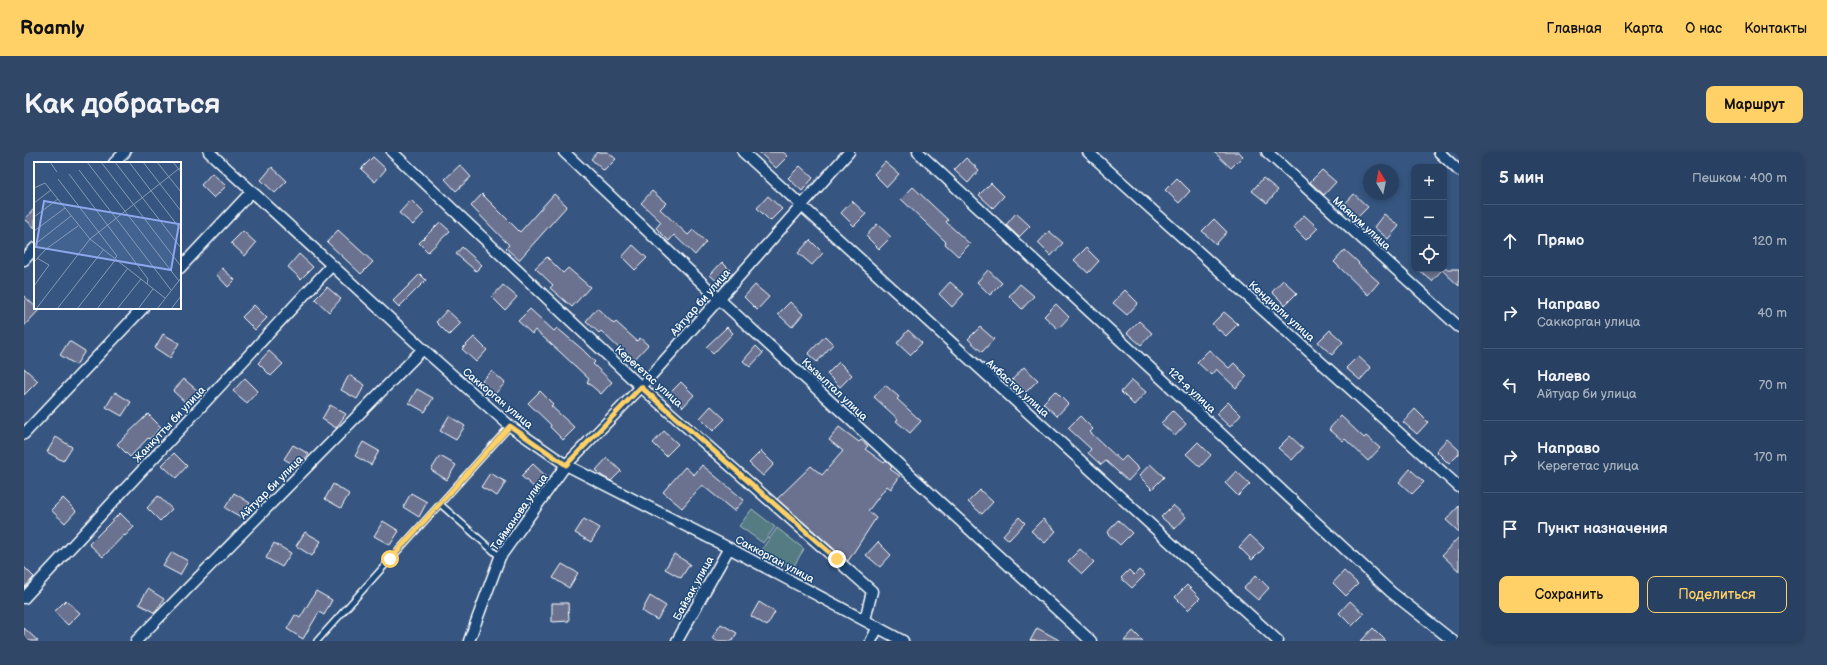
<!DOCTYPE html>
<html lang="ru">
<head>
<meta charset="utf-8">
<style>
  :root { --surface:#284061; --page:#304767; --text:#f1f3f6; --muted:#a5afbd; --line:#445976; --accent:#ffd166 }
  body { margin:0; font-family:"Balsamiq Sans",sans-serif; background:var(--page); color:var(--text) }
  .controls { position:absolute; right:12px; top:12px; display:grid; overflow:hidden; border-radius:8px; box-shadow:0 2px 6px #0003 }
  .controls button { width:36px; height:36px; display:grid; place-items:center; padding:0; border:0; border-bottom:1px solid var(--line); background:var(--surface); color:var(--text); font:20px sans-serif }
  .compass { position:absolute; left:1339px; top:12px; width:36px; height:36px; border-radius:50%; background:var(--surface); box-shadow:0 2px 6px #0003; rotate:350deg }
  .stop { position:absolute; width:12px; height:12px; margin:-9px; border:3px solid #ffd166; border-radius:50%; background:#fff }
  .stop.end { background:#ffd166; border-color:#fff; box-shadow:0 1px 4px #0008 }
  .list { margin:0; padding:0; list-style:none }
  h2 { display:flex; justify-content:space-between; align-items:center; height:52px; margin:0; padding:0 16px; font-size:17px }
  h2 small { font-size:13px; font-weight:400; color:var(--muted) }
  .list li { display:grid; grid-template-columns:26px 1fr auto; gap:12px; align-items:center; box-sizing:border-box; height:72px; padding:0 16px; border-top:1px solid var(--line) }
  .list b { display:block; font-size:15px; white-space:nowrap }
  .list p { margin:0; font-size:13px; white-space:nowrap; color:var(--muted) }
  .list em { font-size:13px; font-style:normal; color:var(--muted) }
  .actions { display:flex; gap:8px; padding:12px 16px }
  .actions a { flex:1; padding:9px 0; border:1px solid var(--accent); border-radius:8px; text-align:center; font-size:14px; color:var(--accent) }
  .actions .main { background:var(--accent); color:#111 }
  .icon { flex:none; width:22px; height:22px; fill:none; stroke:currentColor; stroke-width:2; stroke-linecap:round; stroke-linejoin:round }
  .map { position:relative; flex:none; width:1435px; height:489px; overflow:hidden; border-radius:8px }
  header { display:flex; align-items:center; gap:24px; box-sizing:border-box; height:56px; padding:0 20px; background:var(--accent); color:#111 }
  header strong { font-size:19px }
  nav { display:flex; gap:22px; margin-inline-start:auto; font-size:14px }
  .intro { display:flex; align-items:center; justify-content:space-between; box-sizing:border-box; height:96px; padding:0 24px }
  h1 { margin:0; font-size:28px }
  .button { padding:10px 18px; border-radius:8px; background:var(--accent); color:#111; font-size:14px; font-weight:700 }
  main { display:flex; gap:24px; padding:0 24px }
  aside { flex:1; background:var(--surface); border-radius:8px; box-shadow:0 2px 6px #0003 }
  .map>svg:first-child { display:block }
  .green { fill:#567c83; stroke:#aabec1 }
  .building { fill:#6b7290; stroke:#fff }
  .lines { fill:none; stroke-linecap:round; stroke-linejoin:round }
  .service-casing { stroke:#fff; stroke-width:8 }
  .minor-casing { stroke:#fff; stroke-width:13 }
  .service { stroke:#1f4a7a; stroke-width:5 }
  .minor { stroke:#1f4a7a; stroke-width:10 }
  .route { stroke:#ffd166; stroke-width:5 }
  .labels { text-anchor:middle; stroke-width:3; stroke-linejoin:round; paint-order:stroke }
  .street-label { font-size:11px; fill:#fff; stroke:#1f4a7a }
  .inset-road { fill:none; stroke:#869ab3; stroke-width:1 }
  .view { fill:#8ea6ec; fill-opacity:0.15; stroke:#8ea6ec; stroke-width:2 }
  .inset-edge { fill:none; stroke:#fff; stroke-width:2 }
</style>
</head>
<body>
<header>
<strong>Roamly</strong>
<nav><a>Главная</a><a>Карта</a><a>О нас</a><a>Контакты</a></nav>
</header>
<div class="intro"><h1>Как добраться</h1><a class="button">Маршрут</a></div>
<main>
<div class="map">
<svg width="1435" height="489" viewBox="0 0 1435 489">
  <rect width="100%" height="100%" fill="#365681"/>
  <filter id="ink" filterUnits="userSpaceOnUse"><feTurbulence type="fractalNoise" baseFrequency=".025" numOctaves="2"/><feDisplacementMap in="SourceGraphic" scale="8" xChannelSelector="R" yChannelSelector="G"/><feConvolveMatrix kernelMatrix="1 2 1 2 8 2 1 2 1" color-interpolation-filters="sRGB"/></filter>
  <g filter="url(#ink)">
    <path class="green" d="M728 357 751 375 739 391 715 374Z
      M753 376 780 397 768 417 738 397Z"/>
    <path class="building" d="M573 0H584L592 7 580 19 567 7Z
      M735 0H759L764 4 752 16Z
      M1190 0H1215L1219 4 1207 16Z
      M349 5 362 17 351 30 337 17Z
      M942 6 955 18 944 31 930 18Z
      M861 10 875 22 863 35 850 22Z
      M436 13 447 25 432 39 421 27Z
      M776 14 789 26 778 39 764 26Z
      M248 15 263 29 251 41 237 28Z
      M1298 18 1312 30 1300 43 1286 30Z
      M188 21 202 34 190 46 177 33Z
      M1153 26 1166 39 1155 51 1141 38Z
      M1239 26 1254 38 1243 51 1228 39Z
      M967 31 980 44 969 56 955 43Z
      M889 35 924 68 922 70 946 92 934 104 921 92 922 90 877 47Z
      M628 39 642 51 636 57 664 83 669 78 682 90 671 103 650 83 645 89 632 76 637 70 617 51Z
      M458 42 496 80 530 42 543 54 495 108 482 96 485 93 447 54Z
      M1330 42 1344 55 1332 67 1319 54Z
      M744 44 758 57 746 69 733 56Z
      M387 48 400 61 389 73 375 61Z
      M828 49 842 62 830 74 817 61Z
      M11 56V76L1 67Z
      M992 61 1006 74 995 85 982 73Z
      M1360 62 1375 74 1364 87 1350 75Z
      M1280 63 1294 76 1282 88 1269 75Z
      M1190 67 1203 80 1192 92 1178 79Z
      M416 70 426 79 404 100 395 91Z
      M853 72 867 85 855 97 842 84Z
      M314 78 349 110 337 122 303 90Z
      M219 79 232 91 221 104 207 91Z
      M1025 79 1039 91 1027 104 1014 91Z
      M786 88 799 101 788 113 774 101Z
      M609 93 623 106 611 118 598 105Z
      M438 95 458 113 452 119 432 102Z
      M1062 96 1075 109 1064 121 1050 108Z
      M1321 98 1335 111 1334 112 1355 130 1344 143 1310 110Z
      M275 102 289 115 277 127 264 115Z
      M523 105 539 121 544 116 566 135 548 155 526 136 529 133 511 116Z
      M698 110 709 121 698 134 686 123Z
      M198 116 211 128 204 135 192 122Z
      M1394 117H1435V134L1418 118 1408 129Z
      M964 118 978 131 966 143 953 130Z
      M396 122 402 128 375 155 369 149Z
      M1259 128 1273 141 1261 153 1248 140Z
      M926 130 940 142 928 155 915 142Z
      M996 132 1010 144 998 157 985 144Z
      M479 133 493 145 481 158 468 145Z
      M731 133 745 145 733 158 720 145Z
      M303 135 317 147 305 160 291 147Z
      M1101 138 1114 151 1103 163 1089 151Z
      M0 144 15 158 0 174Z
      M766 150 779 162 768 175 754 162Z
      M1032 152 1045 165 1034 177 1020 164Z
      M230 153 243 166 231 178 218 165Z
      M573 156 590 172 592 170 613 189 616 186 624 193 608 210 600 203 601 202 577 179 575 181 562 169Z
      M506 157 530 179 533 176 558 197 571 210 569 212 588 230 577 242 563 230 565 227 536 200 511 178 508 182 494 169Z
      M423 158 437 171 425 183 412 170Z
      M1200 160 1214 172 1202 184 1188 172Z
      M1115 169 1128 181 1117 193 1103 181Z
      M703 175 709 181 689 202 682 195Z
      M956 175 970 187 958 200 944 187Z
      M884 178 898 191 886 203 873 191Z
      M1306 178 1319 190 1308 203 1294 190Z
      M139 182 155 191 146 206 131 196Z
      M801 184 809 192 793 210 784 202Z
      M450 185 463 198 452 210 438 197Z
      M45 189 61 199 52 213 36 203Z
      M732 194 739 201 726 215 719 209Z
      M1185 198 1205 216 1210 211 1223 224 1212 236 1192 217 1187 223 1173 210Z
      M245 199 259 212 247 224 234 211Z
      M1334 204 1347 216 1336 228 1322 216Z
      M815 210 828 223 816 235 803 222Z
      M1000 215 1014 228 1002 240 988 228Z
      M0 216 14 229 0 243Z
      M468 219 481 231 470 243 456 231Z
      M325 223 341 233 333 247 317 238Z
      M221 226 234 239 223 251 209 239Z
      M160 227 174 239 162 251 149 239Z
      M1108 228 1122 240 1110 253 1097 240Z
      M657 230 670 243 659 255 645 242Z
      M861 233 875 245 873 247 897 269 886 281 872 269 874 267 850 245Z
      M393 237 409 246 401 260 385 251Z
      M516 239 529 252 527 254 551 276 539 288 526 275 527 273 504 251Z
      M1031 239 1044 252 1033 264 1019 251Z
      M91 240 107 250 98 264 82 255Z
      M1204 250 1217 263 1206 275 1192 262Z
      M306 253 322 262 312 276 298 267Z
      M687 254 701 267 689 279 676 266Z
      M1391 257 1404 270 1393 282 1379 270Z
      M1149 259 1162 272 1151 284 1137 271Z
      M124 262 137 275 126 287 124 286 106 305 93 292Z
      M425 264 441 274 432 288 416 279Z
      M1056 264 1069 277 1066 280 1097 309 1102 304 1115 317 1104 329 1082 309 1077 313 1064 301 1067 297 1044 276Z
      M1317 264 1340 286 1342 284 1356 296 1344 309 1321 287 1319 289 1305 277Z
      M815 275 835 290 837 288 844 294 841 297 860 311 862 309 868 315 866 317 876 324 867 337 863 334 844 359 852 366 824 409 753 347 787 314 798 323 819 299 805 288Z
      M640 279 654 292 642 304 629 291Z
      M1266 284 1279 296 1268 308 1254 296Z
      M32 285 48 295 39 309 23 300Z
      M1423 287 1435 298V302L1425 312 1412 299Z
      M339 290 355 299 347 313 331 304Z
      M1174 290 1187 303 1176 315 1162 302Z
      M269 293 285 302 274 315 260 307Z
      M737 299 750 312 739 324 725 311Z
      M150 301 163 314 152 326 138 313Z
      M416 304 432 313 423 328 407 318Z
      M583 306 597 319 587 329 578 324 572 318Z
      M509 312 522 324 511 336 497 324Z
      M1126 312 1140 325 1128 337 1115 324Z
      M678 313 720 348 710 359 678 333 658 356 639 340 661 315 670 323Z
      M1386 317 1400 330 1388 342 1375 330Z
      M1212 319 1226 332 1214 344 1201 331Z
      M466 321 482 330 473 344 457 335Z
      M309 332 325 342 317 356 301 347Z
      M956 338 969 350 958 362 944 350Z
      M210 341 226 351 217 365 201 356Z
      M387 341 403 350 395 365 379 355Z
      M134 344 148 357 136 369 123 356Z
      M39 346 52 359 41 371 27 358Z
      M1149 353 1162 365 1151 377 1137 365Z
      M1435 354V380L1422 368Z
      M96 361 110 375 101 384 100 383 79 405 65 392Z
      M995 365 1001 371 985 388 979 383Z
      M560 367 576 376 567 390 551 381Z
      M1019 367 1032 379 1021 391 1007 379Z
      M1094 368 1108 381 1096 393 1083 381Z
      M359 369 375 379 366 393 350 384Z
      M281 380 297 389 288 404 272 394Z
      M1226 383 1240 396 1228 408 1215 395Z
      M1435 385V419L1418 403Z
      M854 390 867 403 856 415 842 403Z
      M250 391 267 401 258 415 242 406Z
      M1056 397 1070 410 1058 422 1044 409Z
      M148 400 164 409 156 423 139 414Z
      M650 402 666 412 657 426 641 417Z
      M538 412 554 421 545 436 529 426Z
      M0 415 10 425 0 436Z
      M1105 418 1110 423 1115 418 1121 423 1108 436 1097 426Z
      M1320 419 1334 432 1322 444 1309 431Z
      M1232 423 1245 436 1234 448 1220 436Z
      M1163 433 1176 446 1164 458 1151 445Z
      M124 437 140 447 131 461 115 452Z
      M292 439 308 448 300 463 295 460 279 487 263 477 271 463 276 466Z
      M626 444 642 454 633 468 618 459Z
      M42 448 56 461 44 473 30 460Z
      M1326 449 1340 462 1328 474 1315 461Z
      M735 450 751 460 743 474 727 464Z
      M528 451H544L545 469 528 470Z
      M697 472 713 481 708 489H693L688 486Z
      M0 476 14 489H0Z
      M1013 476 1037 489H1006Z
      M1349 476 1362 489H1337Z
      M1109 479 1119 489H1100Z"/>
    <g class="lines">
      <g class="service-casing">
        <path id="service" d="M416 352 476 405
          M293 489 486 274"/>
      </g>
      <g class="minor-casing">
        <path id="minor" d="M185 0 399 197 486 274 542 313 705 396 879 489
          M368 0 617 235 848 439 841 468
          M540 0 695 147 1067 489
          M719 0 1254 489
          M894 0 1367 440 1429 489
          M1064 0 1435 335
          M1243 0 1435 175
          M1415 0 1435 19
          M90 11 101 0
          M0 108 11 96
          M156 116 228 39
          M0 282 119 156
          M0 446 308 113
          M112 489 399 197
          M445 489 476 405 542 313 617 235 825 0
          M653 489 705 396
          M847 489 854 475"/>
      </g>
      <use href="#service" class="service"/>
      <use href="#minor" class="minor"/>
    </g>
  </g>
  <g class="lines" filter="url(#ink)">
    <path class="route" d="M366 407 486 274 542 313 617 235 813 407"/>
  </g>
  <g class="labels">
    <g class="street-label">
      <text transform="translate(1338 71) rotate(42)" y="4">Маякум улица</text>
      <text transform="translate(676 150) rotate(-49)" y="4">Айтуар би улица</text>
      <text transform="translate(1258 159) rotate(42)" y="4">Кендирли улица</text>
      <text transform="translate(625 224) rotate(42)" y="4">Керегетас улица</text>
      <text transform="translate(994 236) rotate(42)" y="4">Акбастау улица</text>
      <text transform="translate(811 237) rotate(43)" y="4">Кызылтал улица</text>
      <text transform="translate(1168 238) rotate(43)" y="4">129-я улица</text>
      <text transform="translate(474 246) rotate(40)" y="4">Саккорган улица</text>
      <text transform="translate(145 272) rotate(-47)" y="4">Жанкутты би улица</text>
      <text transform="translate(247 335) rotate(-45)" y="4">Айтуар би улица</text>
      <text transform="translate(495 360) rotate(-55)" y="4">Тайманова улица</text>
      <text transform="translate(751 407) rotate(28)" y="4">Саккорган улица</text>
      <text transform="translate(669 436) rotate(-61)" y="4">Байзак улица</text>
    </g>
  </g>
  <g transform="translate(10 10)">
    <rect width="147" height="147" fill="#365681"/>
    <path class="inset-road" d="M16 0 23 10M53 0 145 119M67 0 146 103M81 0 147 86M95 0 147 68M109 0 147 49M123 0 147 30M139 0 147 10M45 8 137 128M35 12 114 117 113 122M24 17 83 94 81 96M0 26 11 21 56 77 131 136M0 41 17 28M0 55 24 37M0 69 31 46M0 83 37 54M0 100 12 87 44 64M0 124 15 103 3 96M2 147 56 77 147 5M23 147 70 87M43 147 82 97M63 147 94 106M83 147 107 117M104 147 119 127M123 147 147 116M137 147 147 134"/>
    <path class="view" d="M10 39 145 62 137 108 2 85Z"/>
    <rect width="147" height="147" class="inset-edge"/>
  </g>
</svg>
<div class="controls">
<button>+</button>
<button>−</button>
<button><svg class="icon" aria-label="locate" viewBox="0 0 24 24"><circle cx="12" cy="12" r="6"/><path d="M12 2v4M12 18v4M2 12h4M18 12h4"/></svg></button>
</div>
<svg class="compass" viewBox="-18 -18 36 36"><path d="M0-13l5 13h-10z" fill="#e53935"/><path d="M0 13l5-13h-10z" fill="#a5afbd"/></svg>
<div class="stop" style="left:366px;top:407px"></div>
<div class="stop end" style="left:813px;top:407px"></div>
</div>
<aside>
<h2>5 мин<small>Пешком · 400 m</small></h2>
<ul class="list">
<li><svg class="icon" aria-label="ahead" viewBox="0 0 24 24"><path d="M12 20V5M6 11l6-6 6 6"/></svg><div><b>Прямо</b></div><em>120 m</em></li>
<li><svg class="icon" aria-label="right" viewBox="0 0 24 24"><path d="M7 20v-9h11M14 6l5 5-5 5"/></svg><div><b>Направо</b><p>Саккорган улица</p></div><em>40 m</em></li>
<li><svg class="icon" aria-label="left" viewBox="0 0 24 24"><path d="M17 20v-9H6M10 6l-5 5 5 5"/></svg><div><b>Налево</b><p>Айтуар би улица</p></div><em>70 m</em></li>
<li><svg class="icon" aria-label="right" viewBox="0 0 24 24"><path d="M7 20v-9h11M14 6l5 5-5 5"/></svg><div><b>Направо</b><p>Керегетас улица</p></div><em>170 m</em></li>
<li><svg class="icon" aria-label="arrive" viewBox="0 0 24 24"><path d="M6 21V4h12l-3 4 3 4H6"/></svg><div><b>Пункт назначения</b></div></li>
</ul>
<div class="actions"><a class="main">Сохранить</a><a>Поделиться</a></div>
</aside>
</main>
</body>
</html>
